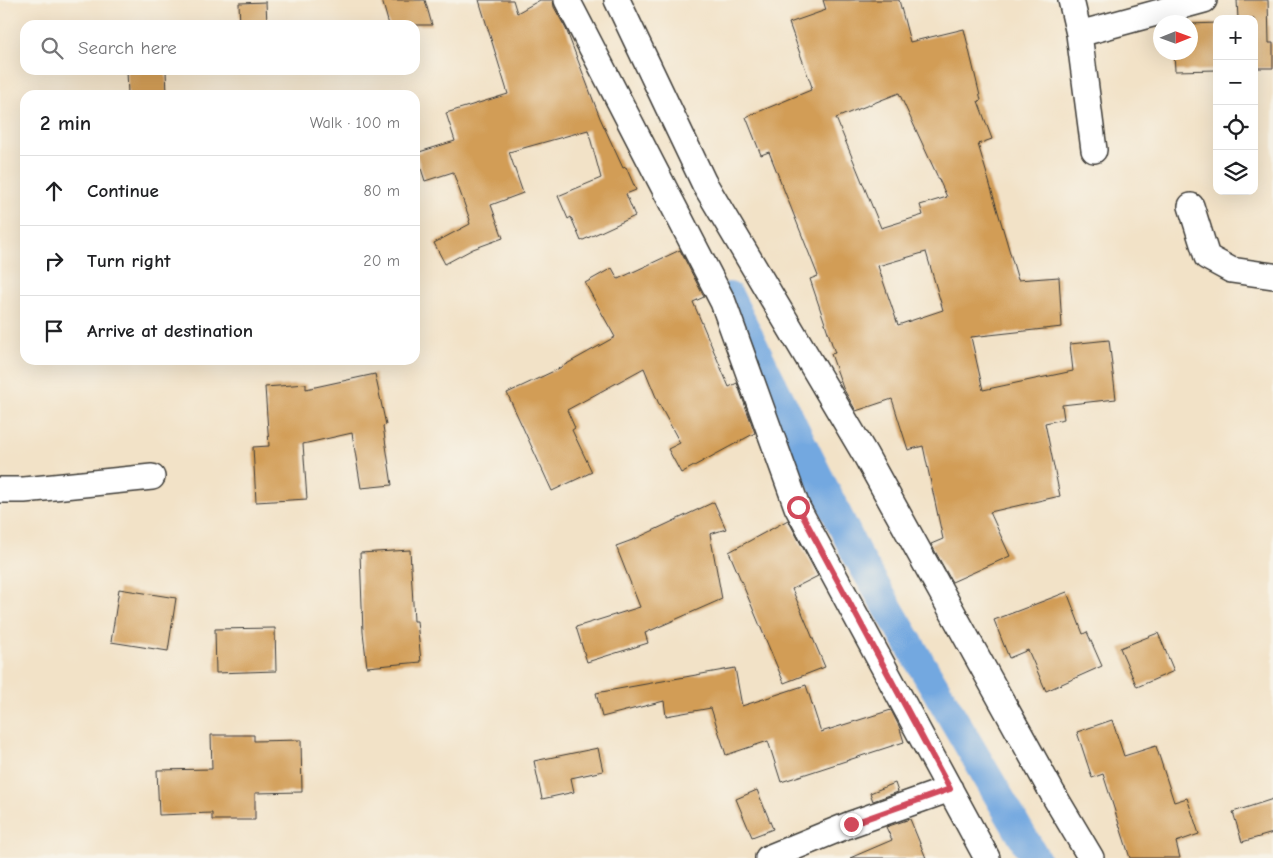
<!DOCTYPE html>
<html lang="en">
<head>
<meta charset="utf-8">
<style>
  :root { --surface:#fff; --page:#f6f6f6; --text:#202124; --muted:#757577; --line:#e0e0e0 }
  body { margin:0; font-family:"Comic Neue",sans-serif; background:var(--page); color:var(--text) }
  .controls { position:absolute; right:15px; top:15px; display:grid; overflow:hidden; border-radius:10px; box-shadow:0 5px 20px #0002 }
  .controls button { width:45px; height:45px; display:grid; place-items:center; padding:0; border:0; border-bottom:1px solid var(--line); background:var(--surface); color:var(--text); font:25px sans-serif }
  .compass { position:absolute; left:1153px; top:15px; width:45px; height:45px; border-radius:50%; background:var(--surface); box-shadow:0 5px 20px #0002; rotate:89deg }
  .stop { position:absolute; width:15px; height:15px; margin:-11px; border:4px solid #d1495b; border-radius:50%; background:#fff }
  .stop.end { background:#d1495b; border-color:#fff; box-shadow:0 1px 5px #0008 }
  .list { margin:0; padding:0; list-style:none }
  h2 { display:flex; justify-content:space-between; align-items:center; height:65px; margin:0; padding:0 20px; font-size:21px }
  h2 small { font-size:16px; font-weight:400; color:var(--muted) }
  .list li { display:grid; grid-template-columns:32px 1fr auto; gap:15px; align-items:center; box-sizing:border-box; height:70px; padding:0 20px; border-top:1px solid var(--line) }
  .list b { display:block; font-size:19px; white-space:nowrap }
  .list em { font-size:16px; font-style:normal; color:var(--muted) }
  .icon { flex:none; width:28px; height:28px; fill:none; stroke:currentColor; stroke-width:2; stroke-linecap:round; stroke-linejoin:round }
  .map { position:relative; flex:none; width:1273px; height:858px; overflow:hidden }
  .search { position:absolute; background:var(--surface); box-shadow:0 5px 20px #0002; left:20px; top:20px; width:400px; height:55px; display:flex; align-items:center; gap:12px; box-sizing:border-box; padding:0 18px; border-radius:15px; color:var(--muted); font-size:19px }
  .panel { position:absolute; background:var(--surface); box-shadow:0 5px 20px #0002; left:20px; top:90px; width:400px; height:275px; border-radius:15px }
  .map>svg:first-child { display:block }
  .lines { fill:none; stroke-linecap:round; stroke-linejoin:round }
  .canal { stroke:#73a8e0; stroke-width:30 }
  .building { fill:#d29d57; fill-rule:evenodd }
  .street-casing { stroke:#3c3a36; stroke-width:28 }
  .street { stroke:#fff; stroke-width:25 }
  .route { stroke:#d1495b; stroke-width:6 }
</style>
</head>
<body>
<div class="map">
<svg width="1273" height="858" viewBox="0 0 1273 858">
  <rect width="100%" height="100%" fill="#f7f3e8"/>
  <filter id="ink" filterUnits="userSpaceOnUse"><feTurbulence type="fractalNoise" baseFrequency=".02" numOctaves="2"/><feDisplacementMap in="SourceGraphic" scale="10" xChannelSelector="R" yChannelSelector="G"/><feConvolveMatrix kernelMatrix="1 2 1 2 8 2 1 2 1" color-interpolation-filters="sRGB"/></filter>
  <filter id="wash" filterUnits="userSpaceOnUse"><feTurbulence type="fractalNoise" baseFrequency=".0096" numOctaves="4" result="noise"/><feDisplacementMap in="SourceGraphic" scale="20" xChannelSelector="R" yChannelSelector="G"/><feGaussianBlur stdDeviation="1.12" result="paint"/><feColorMatrix in="noise" values="0 0 0 0 0 0 0 0 0 0 0 0 0 0 0 0 0 1.4 0 .05"/><feComposite in="paint" operator="in"/></filter>
  <g filter="url(#wash)">
    <rect width="100%" height="100%" fill="#f2e2c7"/>
    <g class="lines">
      <path class="canal" d="M729 297 857 555 1035 858"/>
    </g>
    <g id="blocks">
      <path class="building" d="M382 0H425L432 25H389Z
        M479 0H513L517 13 540 0H553L554 7 566 29 600 118 623 168 626 167 636 190 626 194 635 216 581 241 571 217 568 219 558 196 601 178 588 130 509 152 523 193 491 205 503 238 473 249 445 264 434 243 470 224 469 221 470 220 453 172 425 181 416 153 455 141 446 113 508 94Z
        M823 0H899L910 42 964 29 981 100 978 101 992 139 978 144 1018 280 1059 277 1062 327 971 337 983 390 1073 371 1070 344 1109 340 1116 399 1062 405 1064 419 1045 423 1060 496 990 512 1010 556 952 582 931 544 943 539 923 446 908 450 892 399 856 411 843 388 831 354 835 353 810 279 818 276 769 152 761 155 746 117 811 90 810 88 812 87 789 23 826 10ZM899 93 947 197 920 205 923 215 881 228 836 118ZM926 252 943 310 898 325 878 266Z
        M1237 0H1268L1269 43H1273V68H1254V19H1238Z
        M266 2 267 25H240L239 3Z
        M1217 23V70L1175 71 1174 52H1190V24Z
        M127 70H166L167 95H128Z
        M680 250 704 297 693 302 729 387 737 383 755 433 681 473 668 449 680 443 658 402 644 368 567 410 575 428 572 430 592 472 552 491 507 393 554 371 615 337 585 283 612 268 618 279Z
        M375 374 386 425 383 426 392 485 361 488 352 433 303 444 307 499 256 502 253 447 269 446 265 387 306 384V389Z
        M714 502 726 529 710 534 722 599 645 633 648 643 587 662 576 627 640 607 616 546 635 539Z
        M788 520 818 576 792 589 825 667 784 683 729 552Z
        M410 550 414 621H417L421 662 367 667 363 632 360 553Z
        M119 589 176 598 168 651 111 642Z
        M1067 592 1083 634 1087 632 1102 666 1046 691 1028 650 1009 658 994 620Z
        M275 628 276 671 216 673 215 629Z
        M1158 633 1174 671 1137 687 1120 648Z
        M735 668 742 706 806 685 821 732 891 710 899 726 904 742 781 782 768 741 726 755 711 708 666 716 664 701 602 717 596 693Z
        M1112 720 1124 756 1156 746 1174 802 1187 798 1199 834 1176 842 1180 858H1130L1103 774 1092 778 1077 732Z
        M211 735H254V741L301 740 302 792 255 793V820H212V813L159 815 157 770 212 769Z
        M598 748 603 771 571 778 574 792 542 799 534 761Z
        M895 783 898 792 873 801 870 793Z
        M757 790 773 829 752 837 736 799Z
        M1273 799V833L1242 842 1233 812Z
        M910 819 926 858H850L892 840 886 827Z"/>
    </g>
  </g>
  <g filter="url(#ink)">
    <use href="#blocks" fill-opacity="0" stroke="#3c3a36" stroke-width="1"/>
    <g class="lines">
      <g class="street-casing">
        <path id="street" d="M567 0 723 302 797 507 987 858
          M617 0 704 183 866 456 1053 794 1091 858
          M1071 0 1079 34 1094 150
          M1079 34 1204 0
          M1191 206 1207 257 1231 270 1273 276
          M0 490H24L152 477
          M768 858 851 824 950 789"/>
      </g>
      <use href="#street" class="street"/>
    </g>
  </g>
  <g class="lines" filter="url(#ink)">
    <path class="route" d="M798 507 950 789 851 824"/>
  </g>
</svg>
<div class="controls">
<button>+</button>
<button>−</button>
<button><svg class="icon" aria-label="locate" viewBox="0 0 24 24"><circle cx="12" cy="12" r="6"/><path d="M12 2v4M12 18v4M2 12h4M18 12h4"/></svg></button>
<button><svg class="icon" aria-label="layers" viewBox="0 0 24 24"><path d="M12 4l9 5-9 5-9-5zM3 14l9 5 9-5"/></svg></button>
</div>
<svg class="compass" viewBox="-18 -18 36 36"><path d="M0-13l5 13h-10z" fill="#e53935"/><path d="M0 13l5-13h-10z" fill="#757577"/></svg>
<div class="stop" style="left:798px;top:507px"></div>
<div class="stop end" style="left:851px;top:824px"></div>
<div class="search"><svg class="icon" aria-label="search" viewBox="0 0 24 24"><circle cx="10" cy="10" r="6"/><path d="M15 15l6 6"/></svg>Search here</div>
<section class="panel">
<h2>2 min<small>Walk · 100 m</small></h2>
<ul class="list">
<li><svg class="icon" aria-label="ahead" viewBox="0 0 24 24"><path d="M12 20V5M6 11l6-6 6 6"/></svg><div><b>Continue</b></div><em>80 m</em></li>
<li><svg class="icon" aria-label="right" viewBox="0 0 24 24"><path d="M7 20v-9h11M14 6l5 5-5 5"/></svg><div><b>Turn right</b></div><em>20 m</em></li>
<li><svg class="icon" aria-label="arrive" viewBox="0 0 24 24"><path d="M6 21V4h12l-3 4 3 4H6"/></svg><div><b>Arrive at destination</b></div></li>
</ul>
</section>
</div>
</body>
</html>
